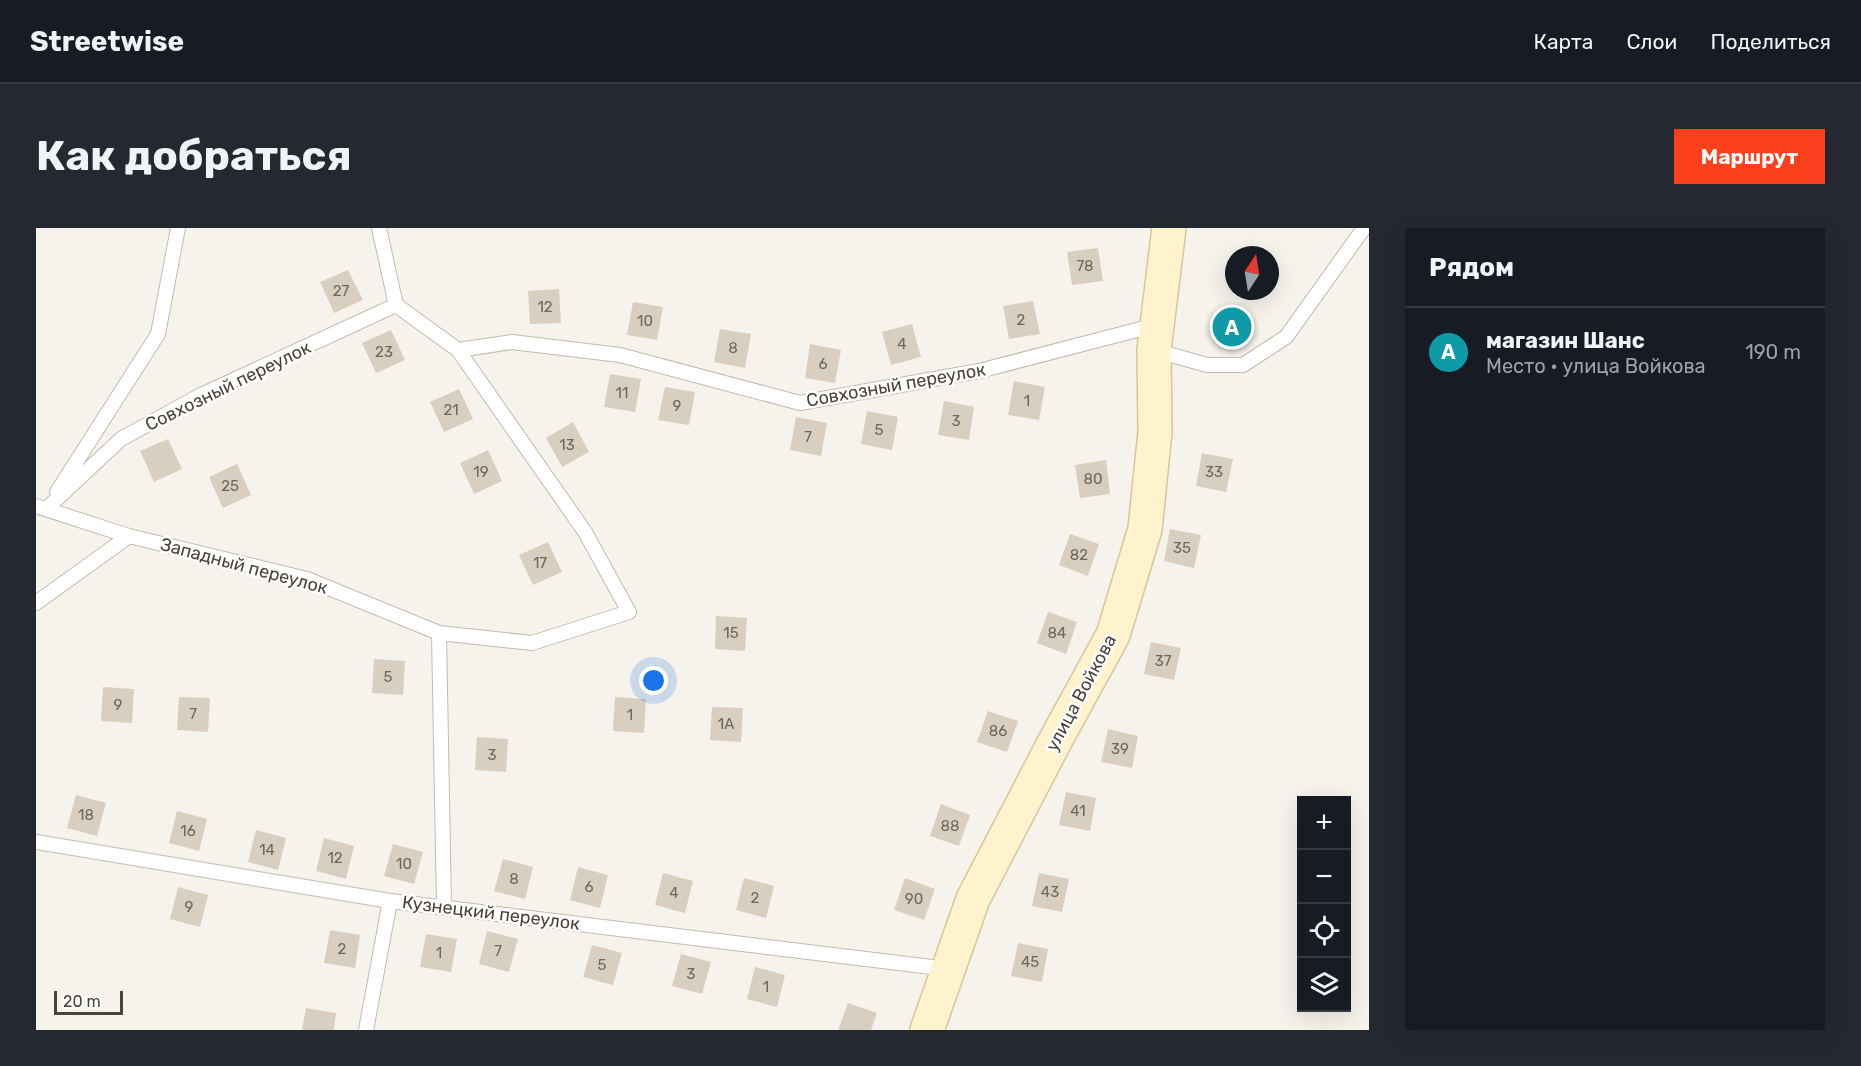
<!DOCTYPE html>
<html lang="ru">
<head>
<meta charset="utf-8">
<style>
  :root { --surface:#171b24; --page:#242831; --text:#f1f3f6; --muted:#9ea1a6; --line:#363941; --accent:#fc3f1d }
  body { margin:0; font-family:Rubik,sans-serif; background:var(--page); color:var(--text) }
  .controls { position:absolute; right:18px; bottom:18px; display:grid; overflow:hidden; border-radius:0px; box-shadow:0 6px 24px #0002 }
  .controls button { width:54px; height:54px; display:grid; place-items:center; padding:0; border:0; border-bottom:2px solid var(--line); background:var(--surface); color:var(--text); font:30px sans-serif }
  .compass { position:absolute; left:1189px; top:18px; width:54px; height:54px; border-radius:50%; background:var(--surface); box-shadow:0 6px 24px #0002; rotate:12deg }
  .scale { position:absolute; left:18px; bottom:15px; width:69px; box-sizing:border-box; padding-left:6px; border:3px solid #4b4439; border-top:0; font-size:16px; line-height:21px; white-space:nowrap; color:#4b4439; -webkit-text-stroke:4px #fff; paint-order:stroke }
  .you { position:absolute; left:618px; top:453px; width:21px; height:21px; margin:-15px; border:4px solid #fff; border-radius:50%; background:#1a73e8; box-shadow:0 0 0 9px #1a73e833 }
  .badge { display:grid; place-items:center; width:39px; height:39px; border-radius:50%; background:var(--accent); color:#fff; font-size:20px; font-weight:700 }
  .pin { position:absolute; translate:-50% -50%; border:3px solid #fff; box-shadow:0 2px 6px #0006 }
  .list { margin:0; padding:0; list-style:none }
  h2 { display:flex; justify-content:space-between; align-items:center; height:78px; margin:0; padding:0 24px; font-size:26px }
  h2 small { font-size:20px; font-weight:400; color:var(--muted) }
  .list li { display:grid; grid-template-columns:39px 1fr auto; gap:18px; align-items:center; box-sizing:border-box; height:90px; padding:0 24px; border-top:2px solid var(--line) }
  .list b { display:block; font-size:22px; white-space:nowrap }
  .list p { margin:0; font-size:20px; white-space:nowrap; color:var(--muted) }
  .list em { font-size:20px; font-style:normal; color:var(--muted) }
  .icon { flex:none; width:33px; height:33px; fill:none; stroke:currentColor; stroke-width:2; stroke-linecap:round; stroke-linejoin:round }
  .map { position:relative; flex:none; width:1333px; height:802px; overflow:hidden; border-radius:0px }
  header { display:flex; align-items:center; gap:36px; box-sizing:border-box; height:84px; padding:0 30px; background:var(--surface); border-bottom:2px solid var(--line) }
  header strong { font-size:28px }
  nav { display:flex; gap:33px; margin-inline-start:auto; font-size:21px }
  .intro { display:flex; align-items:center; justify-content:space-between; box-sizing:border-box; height:144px; padding:0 36px }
  h1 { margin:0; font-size:42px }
  .button { padding:15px 27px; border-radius:0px; background:var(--accent); color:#fff; font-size:21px; font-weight:700 }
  main { display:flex; gap:36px; padding:0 36px }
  aside { flex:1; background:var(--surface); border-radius:0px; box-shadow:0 6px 24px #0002 }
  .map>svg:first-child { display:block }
  .building { fill:#d8cfc1 }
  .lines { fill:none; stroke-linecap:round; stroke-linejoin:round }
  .lane-casing { stroke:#c2bbae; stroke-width:16 }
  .secondary-casing { stroke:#d6c79b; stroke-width:36 }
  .lane { stroke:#fff; stroke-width:14 }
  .secondary { stroke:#fff3cd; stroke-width:33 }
  .labels { text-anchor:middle; stroke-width:5; stroke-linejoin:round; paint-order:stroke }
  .number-label { font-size:15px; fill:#6e675b }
  .street-label { font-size:18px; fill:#4b4439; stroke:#fff }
</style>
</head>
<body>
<header>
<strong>Streetwise</strong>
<nav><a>Карта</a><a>Слои</a><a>Поделиться</a></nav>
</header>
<div class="intro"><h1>Как добраться</h1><a class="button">Маршрут</a></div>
<main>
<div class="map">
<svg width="1333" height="802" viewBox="0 0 1333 802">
  <rect width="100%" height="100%" fill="#f6f3ec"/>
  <path class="building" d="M1062 20 1067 53 1036 57 1031 24Z
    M312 42 327 72 298 85 284 54Z
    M523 61 525 95 494 96 492 63Z
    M997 73 1004 106 973 111 967 78Z
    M597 74 627 79 621 112 591 107Z
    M1184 80 1214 86 1208 119 1177 113Z
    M876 96 885 129 855 137 846 104Z
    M684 101 715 106 709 140 678 134Z
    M355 102 369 132 340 145 326 115Z
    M774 116 805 122 799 155 769 150Z
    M574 146 605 151 599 184 568 179Z
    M978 153 1009 159 1003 192 972 187Z
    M629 159 659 164 653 197 622 192Z
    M423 161 437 191 408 204 394 174Z
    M908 173 938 179 933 212 902 207Z
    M831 183 862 189 856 222 825 216Z
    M760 189 791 195 785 228 754 222Z
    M537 194 553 224 526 239 510 210Z
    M132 211 146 241 118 254 104 223Z
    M452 222 466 253 438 266 424 235Z
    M1166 225 1197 231 1190 264 1160 258Z
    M1070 232 1074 266 1044 270 1039 237Z
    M201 236 215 267 187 280 173 249Z
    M1134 301 1165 307 1158 340 1128 333Z
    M1034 306 1063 316 1052 348 1023 337Z
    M512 314 526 344 497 357 483 327Z
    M1012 384 1041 394 1030 426 1001 415Z
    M680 388 711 390 709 423 679 421Z
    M1115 414 1145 420 1138 452 1108 446Z
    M338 431 369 433 367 467 336 465Z
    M67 459 98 461 96 495 65 493Z
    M143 469 174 470 172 504 141 502Z
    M579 469 610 471 608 505 577 503Z
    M676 479 707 480 705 514 674 512Z
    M952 483 982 493 971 524 941 514Z
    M1072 501 1102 508 1096 540 1065 534Z
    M441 509 472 511 470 544 439 542Z
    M1030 564 1060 570 1054 603 1023 597Z
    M40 567 70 575 61 608 31 600Z
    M905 576 934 587 923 618 894 608Z
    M141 583 171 591 163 623 133 615Z
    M220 602 250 610 242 642 212 634Z
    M288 610 318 618 310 651 280 643Z
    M357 616 387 624 378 656 348 648Z
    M467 631 497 639 489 671 458 663Z
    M542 639 572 647 564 680 534 672Z
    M627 645 657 653 649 685 619 677Z
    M1003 645 1033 651 1026 684 996 678Z
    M708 650 738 658 730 690 700 682Z
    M869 650 899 661 888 692 858 682Z
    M142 659 172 667 164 699 134 691Z
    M294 702 324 707 319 740 288 735Z
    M451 703 482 711 473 744 443 736Z
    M390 706 421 711 415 744 384 739Z
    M982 715 1012 721 1006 754 975 748Z
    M556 717 586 725 577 757 547 749Z
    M645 726 675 734 666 766 636 758Z
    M719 739 749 747 741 779 711 771Z
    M812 775 841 785 835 802H802Z
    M270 780 300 785 298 802H266Z"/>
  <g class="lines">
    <g class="lane-casing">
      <path id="lane" d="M343 0 360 77 422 122 549 304 593 384 496 415 403 405
        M422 122 476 114 584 127 764 175 943 143 1120 97
        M1118 122 1171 137H1207L1250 109 1328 0
        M21 264 122 106 142 0
        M0 278 93 308 271 351 403 405 408 679
        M10 281 85 211 165 167 360 77
        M0 375 93 308
        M0 614 354 673 912 741
        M330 802 354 673"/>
    </g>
    <g class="secondary-casing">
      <path id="secondary" d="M891 802 937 671 1019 513 1077 407 1109 301 1119 204 1118 122 1133 0"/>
    </g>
    <use href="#lane" class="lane"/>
    <use href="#secondary" class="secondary"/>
  </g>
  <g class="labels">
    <g class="number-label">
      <text x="1049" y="43">78</text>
      <text x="305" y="68">27</text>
      <text x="509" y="84">12</text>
      <text x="985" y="97">2</text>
      <text x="609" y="98">10</text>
      <text x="866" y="121">4</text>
      <text x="697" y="125">8</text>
      <text x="348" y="129">23</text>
      <text x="787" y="141">6</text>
      <text x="586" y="170">11</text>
      <text x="991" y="178">1</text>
      <text x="641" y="183">9</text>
      <text x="415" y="187">21</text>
      <text x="920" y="198">3</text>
      <text x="843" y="207">5</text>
      <text x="772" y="214">7</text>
      <text x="531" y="222">13</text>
      <text x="445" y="249">19</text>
      <text x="1178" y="249">33</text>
      <text x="1057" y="256">80</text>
      <text x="194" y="263">25</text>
      <text x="1146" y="325">35</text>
      <text x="1043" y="332">82</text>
      <text x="504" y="340">17</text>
      <text x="695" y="410">15</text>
      <text x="1021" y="410">84</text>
      <text x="1127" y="438">37</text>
      <text x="352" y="454">5</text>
      <text x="82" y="482">9</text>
      <text x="157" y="491">7</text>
      <text x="594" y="492">1</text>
      <text x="690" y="501">1А</text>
      <text x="962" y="508">86</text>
      <text x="1084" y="526">39</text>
      <text x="456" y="532">3</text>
      <text x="1042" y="588">41</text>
      <text x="50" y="592">18</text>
      <text x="914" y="603">88</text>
      <text x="152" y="608">16</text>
      <text x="231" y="627">14</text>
      <text x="299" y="635">12</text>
      <text x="368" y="641">10</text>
      <text x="478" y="656">8</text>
      <text x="553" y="664">6</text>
      <text x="1014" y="669">43</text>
      <text x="638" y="670">4</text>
      <text x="719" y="675">2</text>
      <text x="878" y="676">90</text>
      <text x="153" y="684">9</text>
      <text x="306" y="726">2</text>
      <text x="462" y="728">7</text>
      <text x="403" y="730">1</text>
      <text x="994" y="739">45</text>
      <text x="566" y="742">5</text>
      <text x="655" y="751">3</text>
      <text x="730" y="764">1</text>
    </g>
    <g class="street-label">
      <text transform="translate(860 157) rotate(-10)" y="6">Совхозный переулок</text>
      <text transform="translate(192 158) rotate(-26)" y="6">Совхозный переулок</text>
      <text transform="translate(208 338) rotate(15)" y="6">Западный переулок</text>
      <text transform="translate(1045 465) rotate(-62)" y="6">улица Войкова</text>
      <text transform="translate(455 685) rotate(7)" y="6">Кузнецкий переулок</text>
    </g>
  </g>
</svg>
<div class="controls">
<button>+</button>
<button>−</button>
<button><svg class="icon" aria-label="locate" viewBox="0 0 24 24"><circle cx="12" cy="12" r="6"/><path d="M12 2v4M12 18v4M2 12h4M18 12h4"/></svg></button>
<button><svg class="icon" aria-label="layers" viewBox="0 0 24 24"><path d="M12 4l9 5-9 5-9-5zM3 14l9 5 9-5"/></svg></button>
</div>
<svg class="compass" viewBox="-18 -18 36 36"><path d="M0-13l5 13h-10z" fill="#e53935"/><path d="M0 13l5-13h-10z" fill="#9ea1a6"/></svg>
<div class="scale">20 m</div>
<div class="you"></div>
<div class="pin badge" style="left:1196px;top:99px;background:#0f9aa8">A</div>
</div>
<aside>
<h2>Рядом<small></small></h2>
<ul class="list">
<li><span class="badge" style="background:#0f9aa8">A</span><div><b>магазин Шанс</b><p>Место · улица Войкова</p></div><em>190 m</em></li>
</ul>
</aside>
</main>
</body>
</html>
